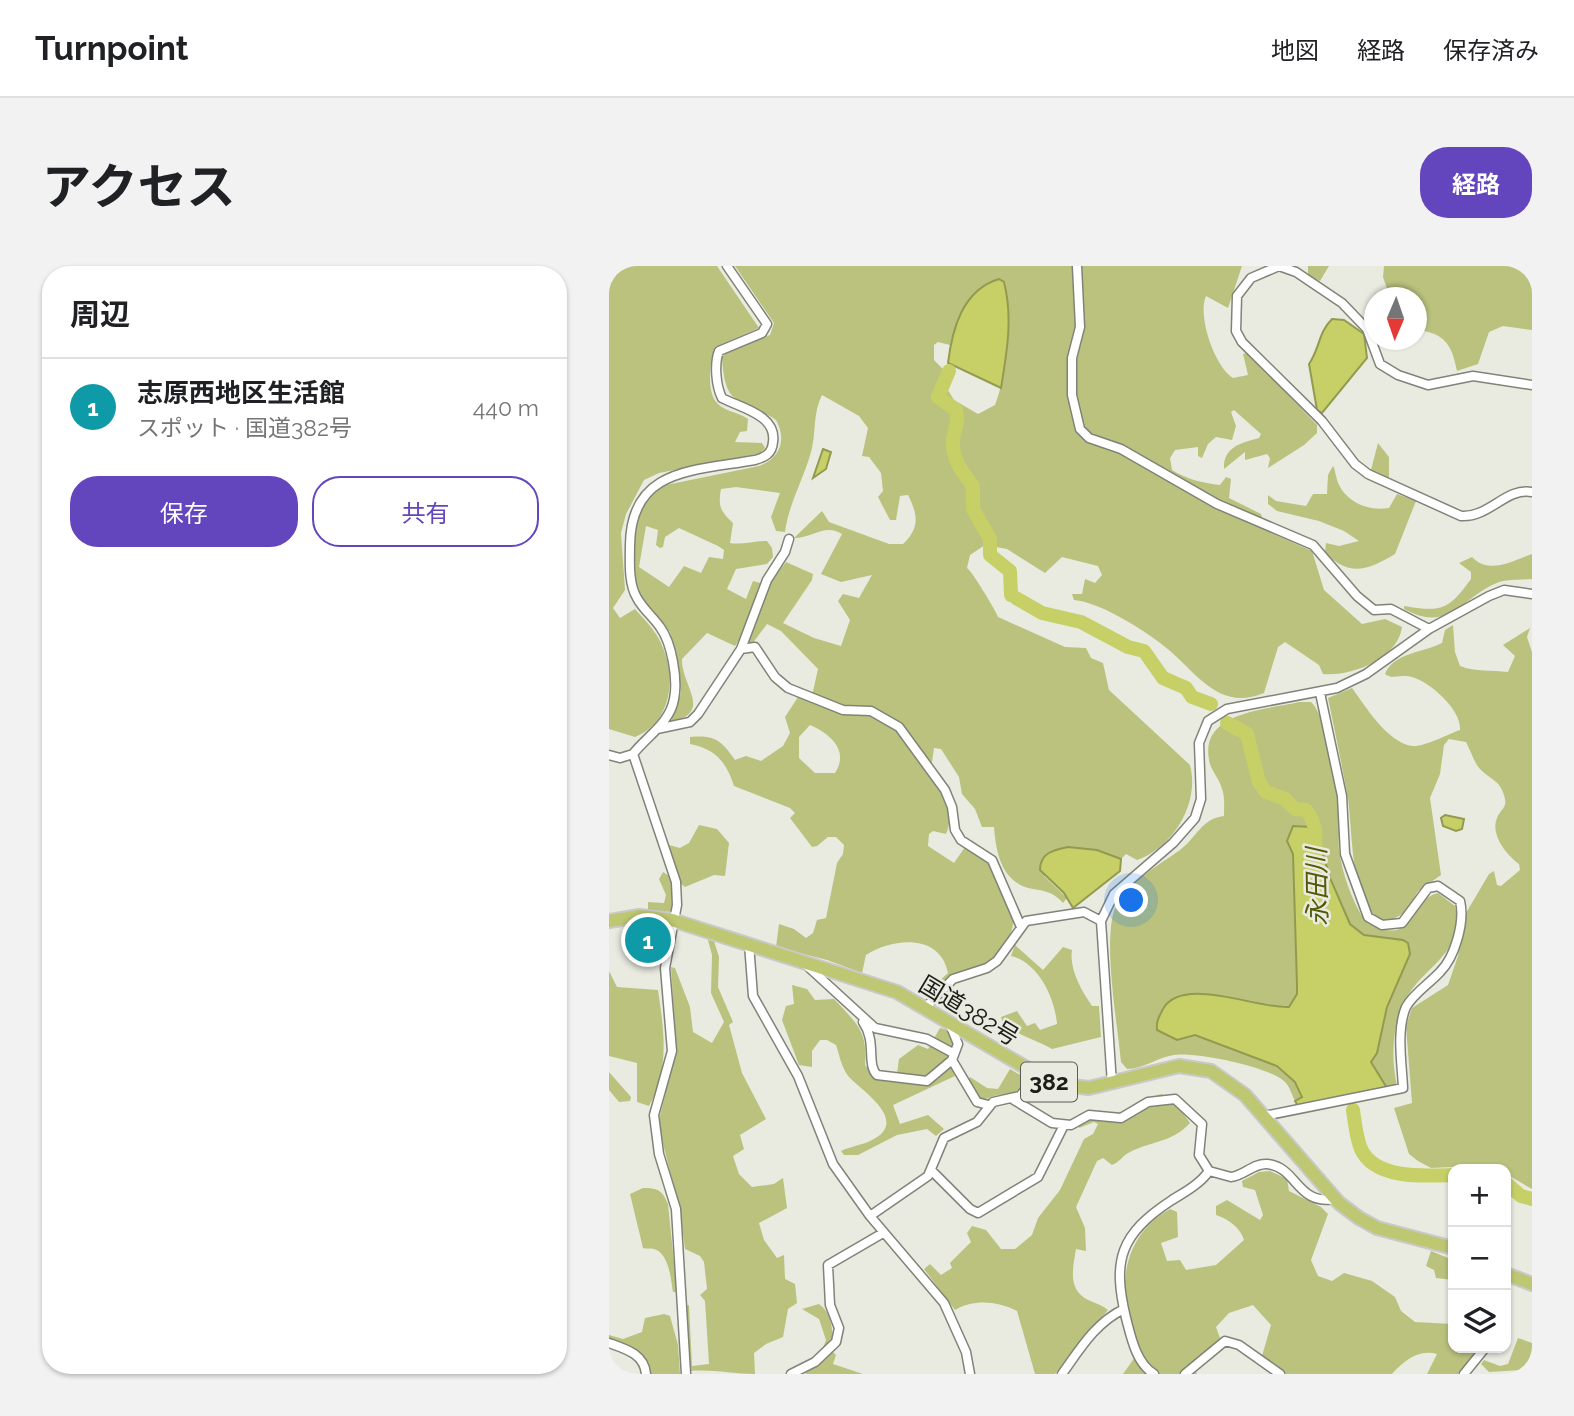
<!DOCTYPE html>
<html lang="ja">
<head>
<meta charset="utf-8">
<style>
  :root { --surface:#fff; --page:#f2f2f2; --text:#202124; --muted:#757577; --line:#e0e0e0; --accent:#6345bd }
  body { margin:0; font-family:Raleway,"Noto Sans JP",sans-serif; background:var(--page); color:var(--text) }
  .controls { position:absolute; right:21px; bottom:21px; display:grid; overflow:hidden; border-radius:14px; box-shadow:0 2px 5px #0004 }
  .controls button { width:63px; height:63px; display:grid; place-items:center; padding:0; border:0; border-bottom:2px solid var(--line); background:var(--surface); color:var(--text); font:35px sans-serif }
  .compass { position:absolute; left:755px; top:21px; width:63px; height:63px; border-radius:50%; background:var(--surface); box-shadow:0 2px 5px #0004; rotate:182deg }
  .you { position:absolute; left:523px; top:635px; width:24px; height:24px; margin:-18px; border:5px solid #fff; border-radius:50%; background:#1a73e8; box-shadow:0 0 0 10px #1a73e833 }
  .badge { display:grid; place-items:center; width:46px; height:46px; border-radius:50%; background:var(--accent); color:#fff; font-size:23px; font-weight:700 }
  .pin { position:absolute; translate:-50% -50%; border:4px solid #fff; box-shadow:0 2px 7px #0006 }
  .list { margin:0; padding:0; list-style:none }
  h2 { display:flex; justify-content:space-between; align-items:center; height:91px; margin:0; padding:0 28px; font-size:30px }
  h2 small { font-size:23px; font-weight:400; color:var(--muted) }
  .list li { display:grid; grid-template-columns:46px 1fr auto; gap:21px; align-items:center; box-sizing:border-box; height:98px; padding:0 28px; border-top:2px solid var(--line) }
  .list b { display:block; font-size:26px; white-space:nowrap }
  .list p { margin:0; font-size:23px; white-space:nowrap; color:var(--muted) }
  .list em { font-size:23px; font-style:normal; color:var(--muted) }
  .actions { display:flex; gap:14px; padding:21px 28px }
  .actions a { flex:1; padding:16px 0; border:2px solid var(--accent); border-radius:28px; text-align:center; font-size:24px; color:var(--accent) }
  .actions .main { background:var(--accent); color:#fff }
  .icon { flex:none; width:38px; height:38px; fill:none; stroke:currentColor; stroke-width:2; stroke-linecap:round; stroke-linejoin:round }
  .map { position:relative; flex:none; width:923px; height:1108px; overflow:hidden; border-radius:28px }
  header { display:flex; align-items:center; gap:42px; box-sizing:border-box; height:98px; padding:0 35px; background:var(--surface); border-bottom:2px solid var(--line) }
  header strong { font-size:33px }
  nav { display:flex; gap:38px; margin-inline-start:auto; font-size:24px }
  .intro { display:flex; align-items:center; justify-content:space-between; box-sizing:border-box; height:168px; padding:0 42px }
  h1 { margin:0; font-size:49px }
  .button { padding:18px 32px; border-radius:28px; background:var(--accent); color:#fff; font-size:24px; font-weight:700 }
  main { display:flex; gap:42px; padding:0 42px }
  aside { flex:1; background:var(--surface); border-radius:28px; box-shadow:0 2px 5px #0004 }
  .map>svg:first-child { display:block }
  .green { fill:#bac27d; fill-rule:evenodd }
  .water { fill:#c6d067; stroke:#939a50; stroke-width:2 }
  .lines { fill:none; stroke-linecap:round; stroke-linejoin:round }
  .river { stroke:#c6d067; stroke-width:14 }
  .minor-casing { stroke:#818379; stroke-width:11 }
  .highway-casing { stroke:#c9c9c8; stroke-width:16 }
  .minor { stroke:#fff; stroke-width:8 }
  .highway { stroke:#bec771; stroke-width:12 }
  .labels { text-anchor:middle; stroke-width:5; stroke-linejoin:round; paint-order:stroke }
  .shield { fill:#e9ebe1; stroke:#5a5b55; stroke-width:2 }
  .shield-label { font-size:23px; font-weight:bold; fill:#1d1d19 }
  .street-label { font-size:24px; fill:#1d1d19; stroke:#e9ebe1 }
  .water-label { font-size:26px; font-style:italic; fill:#535907; stroke:#e9ebe1 }
</style>
</head>
<body>
<header>
<strong>Turnpoint</strong>
<nav><a>地図</a><a>経路</a><a>保存済み</a></nav>
</header>
<div class="intro"><h1>アクセス</h1><a class="button">経路</a></div>
<main>
<aside>
<h2>周辺<small></small></h2>
<ul class="list">
<li><span class="badge" style="background:#0f9aa8">1</span><div><b>志原西地区生活館</b><p>スポット · 国道382号</p></div><em>440 m</em></li>
</ul>
<div class="actions"><a class="main">保存</a><a>共有</a></div>
</aside>
<div class="map">
<svg width="923" height="1108" viewBox="0 0 923 1108">
  <rect width="100%" height="100%" fill="#e9ebe1"/>
  <path class="green" d="M0 0H108L150 62 106 81C101 95 97 125 108 137 116 146 130 146 139 153L138 165 131 166 126 176 153 177 156 182 152 187 50 207 35 214 17 248 12 267 16 324 4 342 11 352 26 343C34 352 44 362 50 373 68 407 65 455 26 471L0 463Z
    M126 0H633L619 42 597 30C588 50 606 101 624 112L639 109 634 88 638 87 708 159V167L695 179 659 202 661 192 658 188 636 194V186L615 203C614 181 632 177 650 172L652 168 625 144 622 146 627 160 623 174 607 171 599 178 593 192 589 190V181L566 184 561 192 563 204C577 213 594 217 611 219L617 211 622 213 620 232 652 248 658 265 703 285 715 324 753 358 776 353 793 361C789 393 741 411 714 408L710 399 676 376 669 381 655 427C611 445 590 410 560 384 540 367 492 336 465 334L463 328H473L476 313 486 317 493 309 489 300 453 291 436 307 398 283 376 279 361 289 358 302C363 305 387 345 389 351L456 381 477 382 482 392 494 397 500 424 581 499C591 536 565 581 528 594L517 588 512 593 478 582 435 610 458 632 454 637C444 626 437 625 424 623 393 618 387 587 385 561H373L366 543 353 528 350 511 332 483 325 482 323 496 317 502C330 522 348 543 337 568L324 565 320 568 319 580 345 597 356 581 379 596 405 654 401 671 386 691 366 704 340 712 322 728 318 726 339 707C331 667 284 672 257 689L253 707 218 694 167 681 170 658 185 663 197 672 204 667 208 654 217 652 228 597 234 588 235 579 227 571H219L208 580 203 581 181 552 186 547 181 542 125 520C117 495 106 483 81 478V471C106 469 112 474 126 494L137 490 152 495 174 480 181 467 176 451 189 431 202 434 209 403 172 365 158 358 143 378 130 374 126 380 98 367 73 393C72 420 105 446 62 456L72 427 61 366 32 333 27 316 25 280 29 252 37 233 44 225 57 219 150 200C171 192 178 174 167 154 129 130 116 143 113 91L117 87 161 69 165 57ZM390 13C395 57 402 97 386 139L369 148 345 134 334 116 338 107 325 94V79L329 76 341 79C349 51 359 22 390 13ZM213 129 250 150 259 162 253 190 260 191 272 207 274 225 269 231 281 254H287L291 230 299 229C309 249 311 262 294 278H280L220 256 213 245 185 272C204 272 216 257 233 268L212 308 232 316 263 309 250 332 234 328 229 335 241 354 232 380 205 372 174 357 203 314 204 308 177 296 159 319 144 315 137 333 118 323 127 303 158 298 164 291 163 282 158 275C145 275 133 279 121 277L124 257C111 245 109 240 112 223L127 221 171 227 162 251 167 265 176 266C180 236 196 211 203 182 207 164 204 147 213 129ZM37 260 49 264 47 279 51 282 54 281 56 271 70 262 109 280 115 284 114 293 100 291 92 307 75 300 60 321 30 301ZM201 459C220 467 241 484 226 507H206L190 492V471Z
    M699 0H720L711 15 699 10Z
    M775 0H923V64L894 60 880 66 869 98 848 105C843 79 836 67 808 64V32L781 31 774 11Z
    M769 177 780 191V212L762 204Z
    M724 200C726 203 726 206 727 210 732 234 758 246 780 242L788 228 807 235 786 288C758 305 739 311 716 286L717 277 730 280 750 275 735 265 710 255 668 245 659 238V229L667 235 697 240 704 228H718L719 209Z
    M923 288V313C912 314 899 313 890 316 852 331 840 368 795 343V340C832 346 839 345 862 313V306L850 297 863 291C880 309 903 295 923 288Z
    M844 359 846 386 851 400C866 406 883 404 899 406L906 390 894 379 921 362 918 371 923 386V923L897 908V903L866 900 822 902 809 895 800 888 785 842 803 837 797 760 803 742 839 719 849 690 857 647 880 608 885 605 888 619 892 620 911 604 910 598C898 589 881 569 888 552 891 544 898 542 896 533 892 515 884 515 873 505 865 498 862 485 857 476L840 473 835 479 831 508 821 532 832 609 809 625 797 646 779 656C740 647 744 563 739 533 733 499 726 466 719 432L743 422C757 441 778 476 803 480 816 481 839 468 851 464 853 444 821 416 803 411 793 408 783 414 776 408 784 387 816 386 833 377L836 364Z
    M690 436H702C717 449 729 519 730 540 731 555 729 569 730 584 733 607 743 635 756 655 808 685 796 635 829 627L846 640C855 683 825 695 804 722 783 749 781 788 788 820L778 822 762 796 768 787 794 674C782 673 767 674 756 670 732 661 714 591 708 568L678 575 684 588 688 719V728L680 741 645 738 569 774 586 769 668 800 686 816 693 831 686 835C683 829 681 821 676 816 662 801 585 785 565 789 549 791 535 803 518 803L512 796C509 761 491 663 509 636 523 614 550 599 571 584 589 570 592 553 615 550 615 542 616 530 613 523 611 514 604 507 601 498 587 446 656 444 690 436Z
    M90 559 108 563 120 577 116 610 105 609 76 621 71 617 60 579 71 582 80 577Z
    M54 606 62 611 63 646 39 645V636L55 637 57 629 50 613Z
    M99 674 105 675 110 691 109 721 124 756 120 759 133 807 157 853 131 869 135 883 124 890 130 908 143 921 165 918 174 912 178 942 150 957 155 974 168 992 175 989 176 1013 186 1018 188 1037 179 1043 174 1071 157 1078 145 1087 146 1108C122 1108 105 1103 80 1105L76 1040 80 1039 83 1100 100 1098 96 1035 91 1029 98 1023 95 996 91 990 76 983 71 945 49 858 67 785 62 701 66 702 81 741 84 766 103 777 115 756 102 727 103 689Z
    M406 679 434 704 454 681 463 684C460 703 472 724 483 740H490L492 771 443 783C426 773 406 769 393 755L392 751 408 745 418 760 426 757 431 764 448 758C446 732 429 696 402 690Z
    M0 705 8 721 49 724C55 765 61 802 40 840L28 836V797L0 790Z
    M183 719 198 723 206 734 225 733C247 757 259 764 256 799L268 814 287 815 290 793 309 779 319 783 331 762 339 764 347 779 339 794 346 810 284 839 291 858 319 849 335 863 327 870 318 863 288 869 249 889H235L232 885C242 880 254 879 263 874 299 856 258 828 243 814 233 805 231 791 227 779L218 774H211L203 785V801L190 799 173 754 177 740 185 738Z
    M401 803 420 814C403 835 394 823 375 834L368 831 359 815 361 811 378 822 389 823Z
    M0 806 22 831 21 835 10 836 0 824Z
    M553 828 560 836 567 837 581 857C564 876 543 875 521 886 513 890 511 896 503 899L494 892 488 895 467 941 476 962 477 985 467 983C464 1002 458 1023 479 1034 486 1037 493 1039 499 1044L446 1108H426L408 1045C388 1035 365 1033 346 1044L315 1003 321 998 332 1009 343 1002 341 997 362 976 358 967 363 960 377 964 392 983H406L423 969 429 952 451 924 475 873 484 868 489 858 485 856 470 862 469 849C489 842 491 850 507 848 522 847 536 831 553 828Z
    M661 905 678 913 680 925 712 941 719 948 702 994 709 1010 723 1015 735 1007 763 1015 786 1031 792 1045 806 1056 844 1058V1082H871L849 1108H818L828 1088C809 1083 795 1095 783 1108H676L653 1090 662 1059 644 1039 620 1047 607 1061 611 1072 583 1098 588 1108H514L531 1084C507 1033 508 973 561 943L568 946 569 971 552 977 558 995 571 994 577 1004 607 999 635 974C631 961 619 953 607 949V940L618 934 651 954 654 949 646 924 634 921 633 915 650 906Z
    M34 922C49 922 53 924 59 938L68 1026H64C62 1014 60 987 45 983 42 982 38 983 34 982L21 928Z
    M822 985 844 994V1014L827 1012 825 1004 817 1000Z
    M210 1038C223 1047 227 1069 219 1083L214 1082 217 1074 210 1053 193 1043Z
    M55 1048 61 1050 69 1079 71 1108H41L33 1088 0 1075V1069L14 1073 33 1066 36 1052Z
    M909 1072 923 1077V1108L912 1104 880 1106 872 1098 875 1094 891 1100 899 1098Z
    M224 1086 227 1089 224 1098 254 1108H197L196 1104Z"/>
  <path class="water" d="M390 13 395 16C404 51 398 86 392 122L339 97C343 64 353 24 390 13Z
    M723 53 735 54 755 68 758 92 713 147 708 144 700 98C711 82 709 67 723 53Z
    M214 183 222 186 217 203 204 212Z
    M836 549 855 553 853 563 847 565 834 560 832 552Z
    M684 560 702 561 708 568 721 612 741 658 755 669 794 674 799 677 801 688 778 741 768 787 762 796 778 822 689 840 686 835 693 831 686 816 668 800 586 769 568 774 548 764C547 755 550 751 554 743 573 709 648 743 680 741L688 728V719L684 588 678 575Z
    M459 581 488 584 512 593 511 605 464 642 455 627 431 604C431 587 444 584 459 581Z"/>
  <g class="lines">
    <path class="river" d="M340 105 329 131 347 144C350 155 346 162 344 173 342 192 353 206 364 220V243L381 273V289L401 305 402 329
      M407 332 433 347 472 356 519 381 535 385 554 412 577 422 583 431 602 438
      M618 457 638 468 650 516 657 526 676 533 686 543 697 544C708 558 707 569 706 586
      M744 844C746 857 747 871 752 883 766 914 817 910 844 909
      M897 917 912 930 923 933"/>
    <g class="minor-casing">
      <path id="minor" d="M468 0 471 61 463 92V129L471 163 480 172 512 183 608 238 704 279 748 330 765 344 782 343 820 363
        M923 119 864 110 819 119 789 109 771 98 758 63 733 37 687 6 670 0 642 12 628 30 627 65 633 76 713 155 746 198 759 208 852 250C880 252 897 221 923 226
        M132 383 146 381 166 411 179 422 234 444 262 445 290 461 336 524 343 541 346 564 352 574 383 594 412 661
        M48 463 81 456 89 448 132 383 158 314 176 286 180 273
        M0 489 11 492 24 488
        M140 678 144 730 189 810 224 898 261 950 335 1037 357 1086 361 1108
        M195 697 266 762 318 773 344 787
        M317 741 344 713 378 702 388 695 417 655 475 646 492 655
        M254 756C268 776 257 798 268 809L318 815 343 794
        M340 756 349 778 343 794 368 836 379 839
        M503 818 492 655 505 628 564 577 586 552 592 533 590 477 599 455 618 443 728 422 757 408 820 363 880 330 895 324 923 328
        M405 834 443 857 462 859 480 849 512 852 539 836 566 833 593 858 590 889 600 905 622 911C635 910 644 897 658 898 689 901 687 940 727 933
        M655 850 794 822C793 798 787 764 797 741 804 728 821 717 831 706 846 691 856 656 851 635L829 620 819 622 793 657 773 659 759 651 736 588 733 530 711 427
        M322 904 361 943 369 947 429 911 455 859
        M261 950 319 910 335 872 368 856 384 836 411 830 427 810
        M0 1077C17 1083 35 1088 37 1108
        M77 1108 67 943 50 888 45 849 63 785 56 702 68 639 67 616 24 488C37 471 61 457 65 433 69 414 63 377 51 361 44 351 34 343 28 332 19 317 21 295 21 279 22 201 86 205 146 194 156 191 163 188 164 176 168 149 132 142 113 132 107 120 105 98 110 85L153 67 158 58 118 0
        M182 1108 206 1096 227 1076 230 1062 221 1039 219 999 274 967
        M453 1108C471 1083 486 1057 515 1043
        M545 1108C527 1097 522 1071 517 1052 503 994 511 968 563 934 576 926 591 918 600 905
        M576 1108 616 1075 630 1079 671 1108
        M855 1108 876 1082"/>
    </g>
    <g class="highway-casing">
      <path id="highway" d="M0 655 30 650 63 654 288 726 445 818 480 822 570 800 602 805 636 829 730 937 750 952 768 962 844 982
        M897 1008 923 1018"/>
    </g>
    <use href="#minor" class="minor"/>
    <use href="#highway" class="highway"/>
  </g>
  <g class="labels">
    <rect class="shield" x="412" y="796.5" width="56" height="39" rx="5"/>
    <g class="shield-label">
      <text x="440" y="824">382</text>
    </g>
    <g class="street-label">
      <text transform="translate(360 745) rotate(31)" y="8">国道382号</text>
    </g>
    <g class="water-label">
      <text transform="translate(708 621) rotate(-91)" y="9">永田川</text>
    </g>
  </g>
</svg>
<div class="controls">
<button>+</button>
<button>−</button>
<button><svg class="icon" aria-label="layers" viewBox="0 0 24 24"><path d="M12 4l9 5-9 5-9-5zM3 14l9 5 9-5"/></svg></button>
</div>
<svg class="compass" viewBox="-18 -18 36 36"><path d="M0-13l5 13h-10z" fill="#e53935"/><path d="M0 13l5-13h-10z" fill="#757577"/></svg>
<div class="you"></div>
<div class="pin badge" style="left:39px;top:674px;background:#0f9aa8">1</div>
</div>
</main>
</body>
</html>
